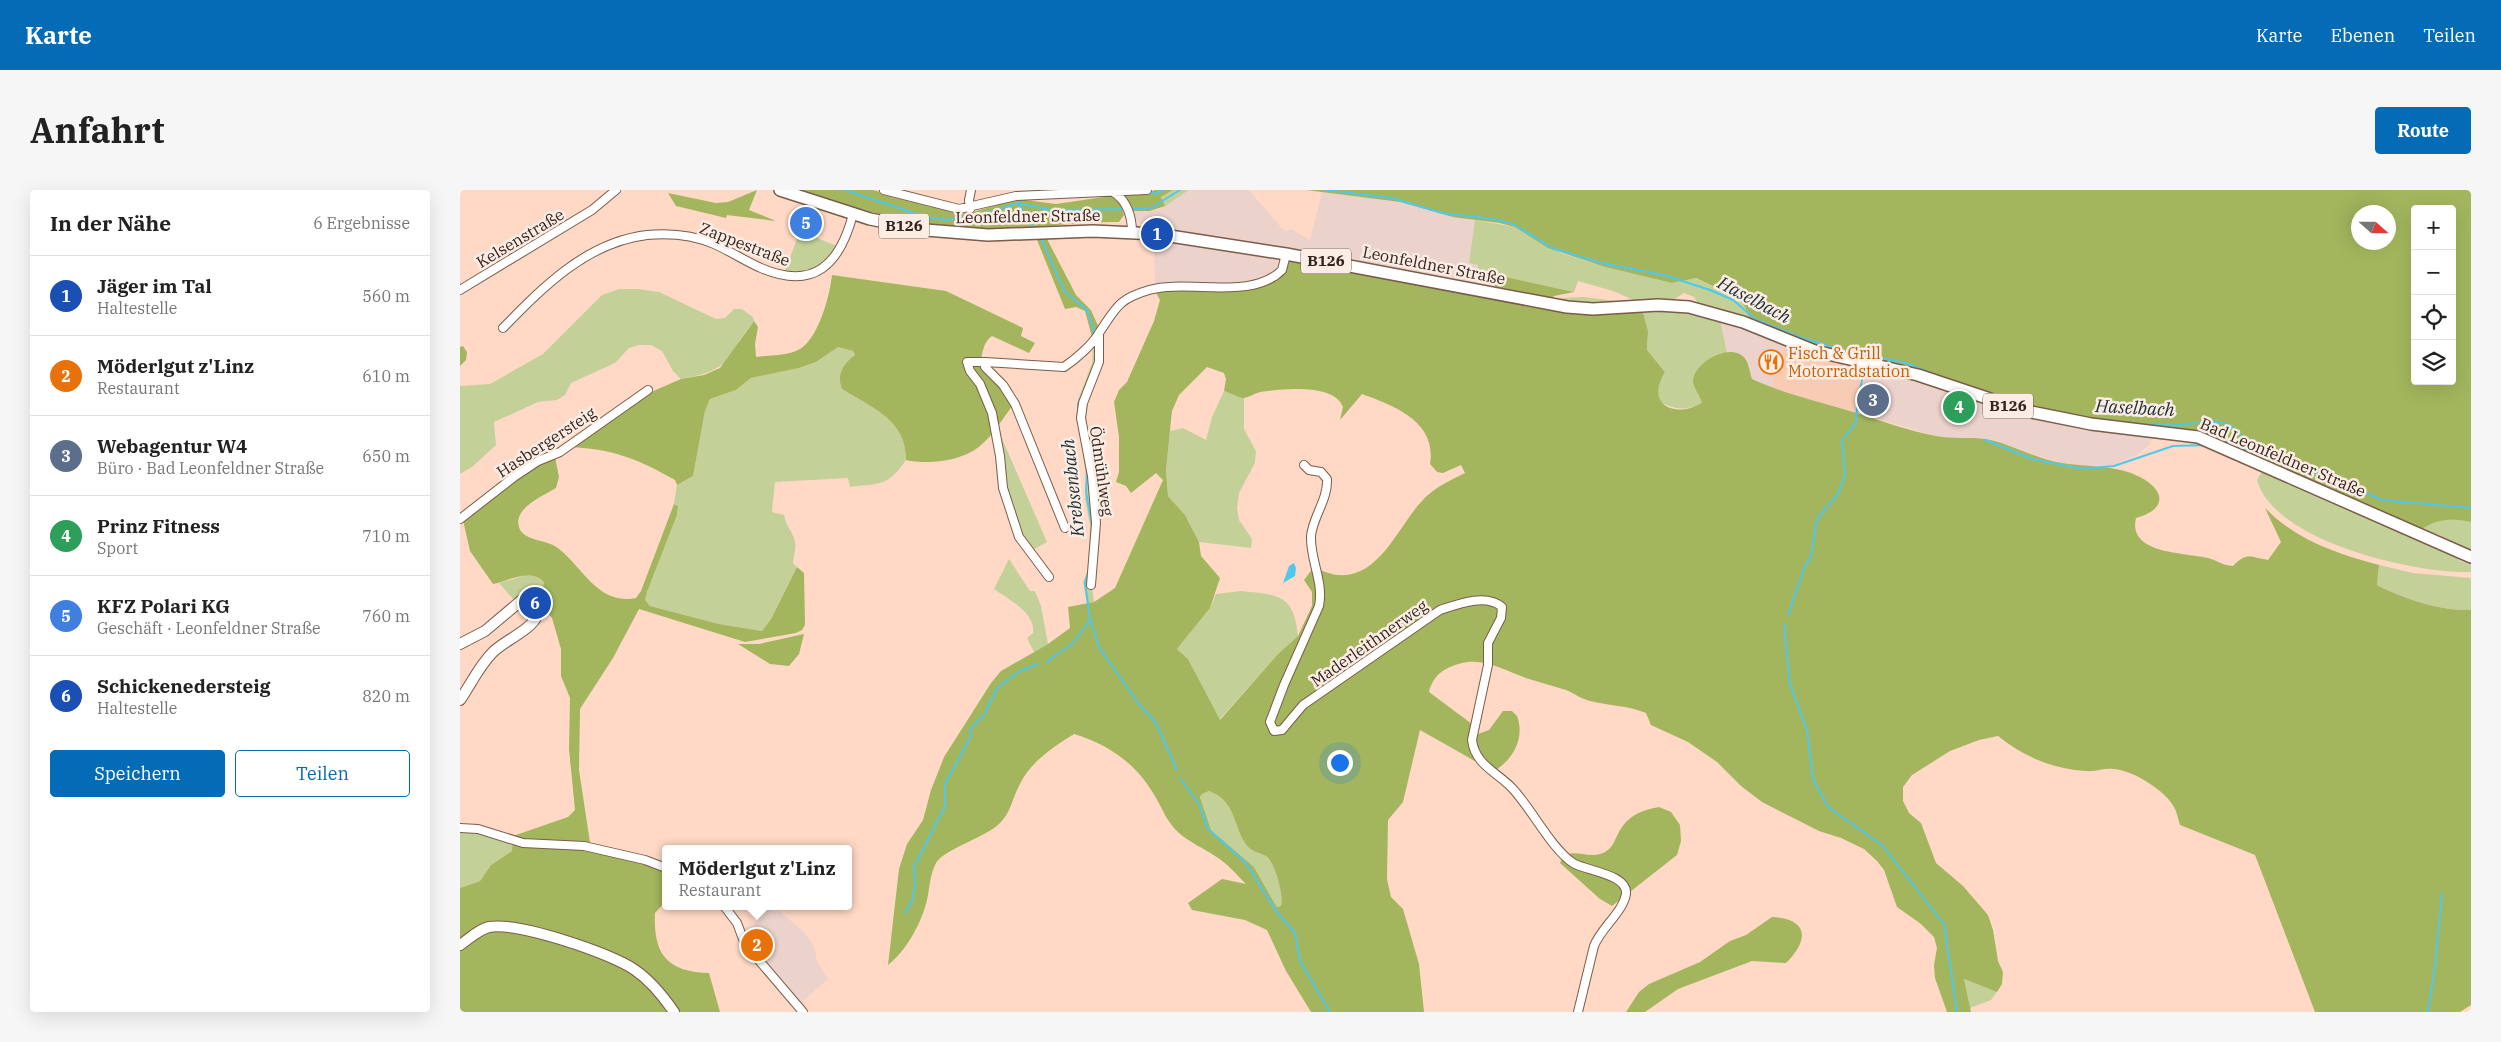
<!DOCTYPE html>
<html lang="de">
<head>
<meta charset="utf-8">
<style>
  :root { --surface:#fff; --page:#f6f6f6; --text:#222; --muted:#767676; --line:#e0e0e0; --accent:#046bb7 }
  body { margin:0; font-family:"IBM Plex Serif",serif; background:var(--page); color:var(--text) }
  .controls { position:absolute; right:15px; top:15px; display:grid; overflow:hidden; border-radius:5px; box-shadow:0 5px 20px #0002 }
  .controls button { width:45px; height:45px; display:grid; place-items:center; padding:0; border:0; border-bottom:1px solid var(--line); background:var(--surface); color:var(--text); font:25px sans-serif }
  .compass { position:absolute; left:1891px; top:15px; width:45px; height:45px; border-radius:50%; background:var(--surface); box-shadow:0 5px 20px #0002; rotate:111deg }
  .you { position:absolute; left:879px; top:572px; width:18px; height:18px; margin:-12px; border:4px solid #fff; border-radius:50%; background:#1a73e8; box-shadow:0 0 0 8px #1a73e833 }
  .badge { display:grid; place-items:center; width:32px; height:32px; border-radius:50%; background:var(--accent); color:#fff; font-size:16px; font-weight:700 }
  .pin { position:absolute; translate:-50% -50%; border:2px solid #fff; box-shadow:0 1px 5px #0006 }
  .popup { position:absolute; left:202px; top:655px; width:190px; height:65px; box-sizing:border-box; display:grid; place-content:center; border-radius:5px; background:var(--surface); filter:drop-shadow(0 1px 4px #0005); font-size:16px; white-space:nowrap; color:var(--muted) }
  .popup b { font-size:19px; color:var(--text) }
  .popup::after { content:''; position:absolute; left:50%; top:100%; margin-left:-10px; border:10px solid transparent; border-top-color:var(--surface) }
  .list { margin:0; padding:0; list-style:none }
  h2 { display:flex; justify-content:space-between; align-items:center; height:65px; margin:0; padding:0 20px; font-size:21px }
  h2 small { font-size:16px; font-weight:400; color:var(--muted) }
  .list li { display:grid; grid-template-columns:32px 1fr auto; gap:15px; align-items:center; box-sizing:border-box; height:80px; padding:0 20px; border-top:1px solid var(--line) }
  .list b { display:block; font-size:19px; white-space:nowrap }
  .list p { margin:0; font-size:16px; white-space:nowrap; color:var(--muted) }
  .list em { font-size:16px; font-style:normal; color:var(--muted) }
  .actions { display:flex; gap:10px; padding:15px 20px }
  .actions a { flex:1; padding:11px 0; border:1px solid var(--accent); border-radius:5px; text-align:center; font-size:18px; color:var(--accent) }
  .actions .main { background:var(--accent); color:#fff }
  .icon { flex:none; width:28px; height:28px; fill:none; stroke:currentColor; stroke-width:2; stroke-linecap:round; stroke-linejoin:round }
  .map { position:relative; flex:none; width:2011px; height:822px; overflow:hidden; border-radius:5px }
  header { display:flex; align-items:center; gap:30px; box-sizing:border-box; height:70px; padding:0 25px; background:var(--accent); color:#fff }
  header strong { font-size:24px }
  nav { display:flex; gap:28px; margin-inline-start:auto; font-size:18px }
  .intro { display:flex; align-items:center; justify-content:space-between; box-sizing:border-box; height:120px; padding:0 30px }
  h1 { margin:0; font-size:35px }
  .button { padding:12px 22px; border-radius:5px; background:var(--accent); color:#fff; font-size:18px; font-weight:700 }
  main { display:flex; gap:30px; padding:0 30px }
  aside { flex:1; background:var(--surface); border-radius:5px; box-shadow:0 5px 20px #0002 }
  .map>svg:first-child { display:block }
  .commercial { fill:#ebd2cb }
  .built { fill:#f8ccb4 }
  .green { fill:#c3d199 }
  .forest { fill:#a3b65d; fill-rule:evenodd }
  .water { fill:#50c8ec }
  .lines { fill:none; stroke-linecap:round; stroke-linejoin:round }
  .stream { stroke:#50c8ec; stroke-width:2 }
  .street-casing { stroke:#7b5b49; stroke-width:10 }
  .secondary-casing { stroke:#7b5b49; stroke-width:12 }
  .primary-casing { stroke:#7b5b49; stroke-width:14 }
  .street { stroke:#fff; stroke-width:8 }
  .secondary { stroke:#fff; stroke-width:10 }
  .primary { stroke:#fff; stroke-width:11 }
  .labels { text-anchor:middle; stroke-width:5; stroke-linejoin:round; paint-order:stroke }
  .shield { fill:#fbece4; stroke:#6f6159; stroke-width:1 }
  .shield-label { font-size:15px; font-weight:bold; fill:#33251e }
  .street-label { font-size:16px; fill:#33251e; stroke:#fbece4 }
  .food-label { font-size:16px; fill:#c56008; stroke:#fbece4; text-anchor:start }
  .water-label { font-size:18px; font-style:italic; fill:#1c3037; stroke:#fbece4 }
</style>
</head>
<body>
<header>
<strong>Karte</strong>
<nav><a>Karte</a><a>Ebenen</a><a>Teilen</a></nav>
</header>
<div class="intro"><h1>Anfahrt</h1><a class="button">Route</a></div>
<main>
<aside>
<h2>In der Nähe<small>6 Ergebnisse</small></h2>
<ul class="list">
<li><span class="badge" style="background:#1a4fb4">1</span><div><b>Jäger im Tal</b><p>Haltestelle</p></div><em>560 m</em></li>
<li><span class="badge" style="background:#e8710a">2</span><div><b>Möderlgut z'Linz</b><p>Restaurant</p></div><em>610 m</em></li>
<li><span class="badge" style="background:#5c6f8a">3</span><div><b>Webagentur W4</b><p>Büro · Bad Leonfeldner Straße</p></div><em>650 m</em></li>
<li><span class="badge" style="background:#2e9e5b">4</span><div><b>Prinz Fitness</b><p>Sport</p></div><em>710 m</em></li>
<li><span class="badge" style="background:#3f7fe0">5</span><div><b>KFZ Polari KG</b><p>Geschäft · Leonfeldner Straße</p></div><em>760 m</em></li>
<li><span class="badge" style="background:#1a4fb4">6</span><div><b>Schickenedersteig</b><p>Haltestelle</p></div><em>820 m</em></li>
</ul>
<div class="actions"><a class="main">Speichern</a><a>Teilen</a></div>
</aside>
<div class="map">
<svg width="2011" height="822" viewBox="0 0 2011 822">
  <rect width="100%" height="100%" fill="#ffd9c5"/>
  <path class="commercial" d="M729 0H789L825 42 831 39 850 50 862 2 940 12 978 23 1015 30 1009 73 1018 75 1022 89 1030 91 1037 99 688 38 677 31 671 21 698 20Z
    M710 52 816 69 821 77 814 85 789 93 695 97 694 54Z
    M1260 130 1325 156 1311 198 1292 189 1285 169 1277 164 1267 163Z
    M1405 178 1452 189 1573 229 1623 239 1692 247 1690 254 1678 264 1645 279 1601 273 1539 253 1476 246 1394 222Z
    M300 716H313L343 741 354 756 357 771 368 789 343 811 345 814 341 818 288 755 283 742 294 736 299 723Z"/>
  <path class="built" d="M1325 156 1367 170 1405 178 1394 222 1347 211 1311 198Z"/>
  <path class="green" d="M713 0H729L705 16 701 7Z
    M1015 30 1055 37 1101 63 1145 77 1212 93 1235 88 1279 109 1285 117 1290 130 1238 114 1234 107 1224 103 1213 110 1178 112 1153 101 1118 91 1114 102 1046 87 1028 80 1025 89 1017 87 1018 75 1009 73Z
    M340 41 377 56C365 76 348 84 325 81Z
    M159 99H178L199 102 256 129 265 128 274 119H282L293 127 294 131C263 168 276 179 221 189L213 181 202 161 191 155H179L169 158 155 173 111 193 105 205 97 210 78 212 34 232 36 255 12 277 0 284V196L30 194 83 164 142 105Z
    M1124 107 1172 113 1136 116 1097 111 1102 108Z
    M1198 121 1232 124 1260 130 1267 163H1260L1238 204 1243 213C1228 221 1213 220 1199 211 1194 200 1199 192 1205 182L1187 160 1188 141 1183 122Z
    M637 148V170L624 205 623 242 633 320 632 398 634 412 627 414 623 392 629 377 630 335 625 309 626 288 621 247 616 228 618 210 632 173 633 152Z
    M378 157 393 161 395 166C383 174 376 185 382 199 412 218 446 229 446 270 427 297 421 293 390 297L388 288 315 292 312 322 324 325C326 335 331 340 334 348 337 356 334 365 333 373L337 377 311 429 302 441 259 434 190 416 185 410 187 402 217 325 218 316 214 314 217 295 233 286 245 221 250 209 276 200 291 188 339 178 356 172Z
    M764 201 784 208V239L796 261 795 273 779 303 777 318 779 330 792 349 791 358 739 352 725 325 708 306 706 280 710 241 723 238 746 250 752 227Z
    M537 237 587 352 571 361 566 355 546 306Z
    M1803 280 1983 358 2000 371 2011 375V382C1956 384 1814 352 1797 290Z
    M1995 328 2011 332V363L1980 345 1960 340 1973 331Z
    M549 369 570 401H575L581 416 588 454 574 462 567 448 573 443C576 423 548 409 534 399Z
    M1919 375 1953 383 2011 388V420C1980 421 1944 409 1917 395Z
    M67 385 78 387 84 393 82 400 75 409 55 411 39 393Z
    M781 401C819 405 834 404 838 446L818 464 759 530 728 469 717 459 750 418 756 404Z
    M749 601C778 612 772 638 788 657 793 662 800 663 806 666 815 672 824 706 821 716L817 717 815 714 794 677 751 640 740 607 742 604Z
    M0 640 18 641 53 653 52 661 31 675 20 691 0 698Z
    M1504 789 1537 802 1531 810 1510 818Z"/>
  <path class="forest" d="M297 0 289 20 316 31 267 25 266 28 216 16 208 3 256 13 268 12Z
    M337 0H413L498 23H509L558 9 596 14 644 7V4C656 7 661 13 664 25L659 32C615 31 572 40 527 39 461 38 399 20 337 0Z
    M695 0H713L701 7 705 16 690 21H671L662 5 684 4Z
    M846 0H2011V332C1991 327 1977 329 1960 340L1735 241 1591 223 1351 154 1290 130 1285 117 1279 109 1236 88 1212 93 1145 77 1088 58 1055 37 1039 33 993 27 940 12ZM1955 19H1992V191H1955ZM1898 22H1928V52H1898Z
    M587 49 616 105 631 120 639 138 632 147 625 121 616 117 605 119 577 50Z
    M830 71 1114 123 1144 125 1183 122 1188 141 1187 160 1205 182C1184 217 1217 228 1242 213 1240 206 1234 198 1233 192 1233 172 1273 150 1286 170 1289 175 1290 183 1292 189 1327 205 1357 211 1393 222 1420 230 1448 241 1476 246 1493 249 1509 247 1526 249 1552 254 1575 269 1602 273 1627 277 1657 275 1680 287 1707 301 1706 320 1676 328 1667 366 1729 362 1751 369 1760 372 1762 375 1773 376 1787 362 1790 367 1808 370L1821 352 1805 318C1836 350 1877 364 1919 375L1917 395C1944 409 1980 421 2011 420V815L2000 822H1855L1795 665 1720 635C1718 629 1717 622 1714 617 1706 601 1671 579 1653 579 1644 578 1635 582 1626 581 1593 579 1564 567 1538 546L1519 550 1490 561 1452 585 1443 597V611L1449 623 1461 633 1476 673 1503 696 1528 725 1533 740 1538 771 1543 782 1542 794 1537 802 1504 789 1511 822H1487L1475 788 1474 775 1477 758 1474 747 1461 734 1437 717 1424 680 1417 671 1404 659 1381 648 1359 641 1302 612 1281 596 1257 572 1228 552 1191 535 1186 523C1167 515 1149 516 1130 511 1121 509 1114 503 1106 500 1094 496 1081 493 1069 489 1039 479 1018 462 986 479 977 484 971 492 969 502L1012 534C1010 550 1008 561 1020 574L960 540 943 612 928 630 927 689 931 707 943 719 959 774 964 822H851L826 781 807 740 785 730 732 720 728 713 762 689 786 694C776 684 767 673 755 666 743 658 729 652 719 643 707 632 704 622 696 608 678 575 650 555 614 544 593 557 569 573 559 596 552 609 551 622 540 633 528 646 483 660 476 673 469 686 470 700 466 714 460 735 446 761 428 775L439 679 447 654 463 630 471 600 484 567 531 493 541 481 588 454 610 438 608 417 634 412 655 398 703 290 696 283 671 303 666 296 656 292 659 282V247L654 212 659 200 667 192 694 131 700 110 695 101 802 95 823 84ZM747 177 764 183 766 189 764 201C770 203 777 207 783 208 788 208 795 203 801 202 822 199 874 193 883 217L880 230 902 204C935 216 977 232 970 274L977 282 983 283 1001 275 1005 283C989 291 973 298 961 312 938 337 919 388 879 385 871 385 861 380 853 378L844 390 852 402V416L838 446 818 464 760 530 728 469 717 459 750 418 760 388 741 366 739 352 725 325 708 306 706 280 712 221 719 205ZM749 601C778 612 772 638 788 657 793 662 800 663 806 666 815 672 824 706 821 716L817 717 815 714 794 677 751 640 740 607 742 604Z
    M1028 80 1046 87 1114 102 1094 106 1089 110 1037 99 1033 93 1025 89Z
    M372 85 486 101 563 138 561 146 575 153 569 163 532 146C523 152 521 166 521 177L537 192 553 215C543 228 534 244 521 255 504 271 468 275 446 270 446 229 412 218 382 199 376 185 383 174 395 165L393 161 378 157 356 172 339 178 291 188 276 200 250 209 245 221 233 286 217 295 215 290C178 269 153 259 110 257L191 202 221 189 244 185 260 178 294 131 298 137 295 154 296 167C309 165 326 166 338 160 358 151 370 105 372 85Z
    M3 156 7 162 6 170 0 176V157Z
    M95 267 99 287 96 298C83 306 53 318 59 337 62 350 85 350 95 356 121 373 136 416 176 408L181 401 214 314 218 316 217 325 187 402 185 410 190 416 259 434 302 441 311 429 337 377 344 383 345 435 342 440 336 443 285 452 179 419 153 468 120 519 119 580 131 659 178 670 206 680V711L195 723C193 764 207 782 249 783L260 822H0V698L20 691 31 675 52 661 53 646 108 627 115 620 109 559 110 508 101 486V459L92 428 75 409 82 400 84 393C74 377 47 391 33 394L10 361 3 330 79 273Z
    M344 444 339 464 329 476 310 474 278 454H299Z
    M1043 521H1052L1057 526C1065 547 1054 568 1036 580 1020 568 1012 560 1017 538L1018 544 1029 540Z
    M1199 617 1211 622 1220 635 1221 651 1217 665 1152 716 1140 709 1100 673C1109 652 1130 674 1148 660 1154 655 1156 647 1160 640 1169 625 1182 620 1199 617Z
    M1312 727C1348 729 1350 749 1326 773L1292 771 1218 799 1185 822H1166L1179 802 1189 794 1240 772 1270 751 1286 745Z"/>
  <path class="water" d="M834 373 836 378 835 386 823 393 829 376Z"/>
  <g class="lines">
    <path class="stream" d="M385 0 466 27 487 30 518 26 558 13 590 20 666 19
      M866 0 932 8 982 23 1033 29 1053 34 1092 58 1141 73 1204 85 1250 100 1273 110 1295 129 1339 147 1388 162 1446 173 1481 187
      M688 2 695 4 703 0
      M558 13 575 39
      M670 19 691 18 720 0
      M581 48 605 102 627 120 635 143
      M1399 205 1404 180
      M618 227V214L626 196
      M1660 232C1679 234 1699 236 1719 235 1736 234 1751 228 1769 235 1777 238 1784 252 1794 258L1922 310 2011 318
      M1525 250 1572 269 1622 279 1654 276 1713 256 1746 255
      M1761 250 1784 259 1794 258
      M623 256 626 274
      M627 278 626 302 632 335
      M628 384 625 392 630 429 640 459 679 514 696 533 717 580
      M1328 425 1344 378 1351 366 1357 329 1378 304 1385 285 1382 251 1396 232 1397 217
      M1324 435 1330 494 1347 540 1353 589 1368 617 1422 655 1484 734 1497 822
      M586 472 613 453 630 430
      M720 588 739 614 748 639 786 673 816 721 835 743 840 771 870 822
      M445 723 452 711 455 697 454 677 485 616V594L510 548 511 538 524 525 537 498 558 482 577 474
      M1968 822 1975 776 1982 704"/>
    <g class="street-casing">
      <path id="street" d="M424 0 499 19 556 6 687 0
        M653 2C667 10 672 27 672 42
        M510 19 509 10 511 0
        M0 100 132 20 156 0
        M43 138C83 97 127 52 187 45 209 43 233 45 254 54 270 61 285 71 301 78 354 101 380 74 393 24
        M525 172H507L510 181 520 194 532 223 540 266 543 298 559 347 589 387
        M844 275 849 280 861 282 867 289C868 310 853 326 851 346 850 370 864 392 859 416L824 495 810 532 814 541 822 540 843 515 980 420C998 414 1026 403 1042 417L1041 428 1028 453V475L1012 550C1015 575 1037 582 1052 598 1072 619 1090 657 1113 673 1126 681 1168 684 1166 704 1163 722 1141 738 1134 756L1118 822
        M0 329 54 287 78 271 100 262 188 200
        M605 338 555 214 543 195 525 177V172L604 177C616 169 632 155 639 143 656 118 658 109 689 100 728 89 792 111 822 80L826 64
        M631 395 636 333 632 286 621 228 623 213 639 172V143
        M0 638 18 639 63 653 124 656 185 670 206 678
        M264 716 277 733 285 754 343 822"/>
    </g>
    <g class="secondary-casing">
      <path id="secondary" d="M0 454 25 441 63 409C72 409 82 416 77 426 71 440 44 451 33 462 19 476 11 494 0 510
        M0 755C9 749 19 739 29 737 58 732 151 763 175 780 191 791 203 806 214 822"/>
    </g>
    <g class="primary-casing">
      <path id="primary" d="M320 0 410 29 466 40 528 45 633 41 697 44 826 64 1107 117 1133 119 1198 115 1229 117 1283 132 1355 161 1458 185 1566 221 1631 234 1738 247 2011 367"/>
    </g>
    <use href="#street" class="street"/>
    <use href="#secondary" class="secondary"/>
    <use href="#primary" class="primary"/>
  </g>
  <defs>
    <g id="restaurant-ring" transform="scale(1.25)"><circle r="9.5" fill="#fbece4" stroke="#e8710a" stroke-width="1.5"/><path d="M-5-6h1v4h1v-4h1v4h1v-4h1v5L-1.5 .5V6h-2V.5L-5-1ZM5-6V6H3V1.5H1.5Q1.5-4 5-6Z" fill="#e8710a"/></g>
  </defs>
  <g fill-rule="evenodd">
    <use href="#restaurant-ring" x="1311" y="172"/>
  </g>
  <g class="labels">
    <g class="shield">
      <rect x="419" y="23.5" width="50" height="25" rx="4"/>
      <rect x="841" y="58.5" width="50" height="25" rx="4"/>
      <rect x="1523" y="203.5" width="50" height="25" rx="4"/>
    </g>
    <g class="shield-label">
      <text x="444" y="41">B126</text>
      <text x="866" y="76">B126</text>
      <text x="1548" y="221">B126</text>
    </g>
    <g class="street-label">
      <text transform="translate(568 26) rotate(-1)" y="6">Leonfeldner Straße</text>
      <text transform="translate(60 48) rotate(-31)" y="6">Kelsenstraße</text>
      <text transform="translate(285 54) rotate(21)" y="6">Zappestraße</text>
      <text transform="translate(974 75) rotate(11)" y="6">Leonfeldner Straße</text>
      <text transform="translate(86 252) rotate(-33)" y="6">Hasbergersteig</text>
      <text transform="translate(1823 267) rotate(23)" y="6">Bad Leonfeldner Straße</text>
      <text transform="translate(642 281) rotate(82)" y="6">Ödmühlweg</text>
      <text transform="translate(909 453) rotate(-35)" y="6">Maderleithnerweg</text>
    </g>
    <g class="food-label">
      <text x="1328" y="169">Fisch &amp; Grill<tspan x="1328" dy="18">Motorradstation</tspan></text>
    </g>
    <g class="water-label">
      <text transform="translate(1294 110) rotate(28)" y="6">Haselbach</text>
      <text transform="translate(1675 218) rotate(3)" y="6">Haselbach</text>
      <text transform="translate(613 298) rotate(-96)" y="6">Krebsenbach</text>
    </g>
  </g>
</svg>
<div class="controls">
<button>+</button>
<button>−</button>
<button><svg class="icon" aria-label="locate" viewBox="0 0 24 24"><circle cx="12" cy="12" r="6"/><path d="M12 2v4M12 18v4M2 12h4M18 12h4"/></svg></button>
<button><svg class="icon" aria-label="layers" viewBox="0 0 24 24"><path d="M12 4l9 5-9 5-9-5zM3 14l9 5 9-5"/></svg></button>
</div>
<svg class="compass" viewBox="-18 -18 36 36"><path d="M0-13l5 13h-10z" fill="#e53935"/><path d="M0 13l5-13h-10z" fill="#767676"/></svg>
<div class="you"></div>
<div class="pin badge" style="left:697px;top:44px;background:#1a4fb4">1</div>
<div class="pin badge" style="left:297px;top:755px;background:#e8710a">2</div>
<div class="popup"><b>Möderlgut z'Linz</b>Restaurant</div>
<div class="pin badge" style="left:1413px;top:210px;background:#5c6f8a">3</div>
<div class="pin badge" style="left:1499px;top:217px;background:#2e9e5b">4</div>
<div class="pin badge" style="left:346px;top:33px;background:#3f7fe0">5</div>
<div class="pin badge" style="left:75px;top:413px;background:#1a4fb4">6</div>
</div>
</main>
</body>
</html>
